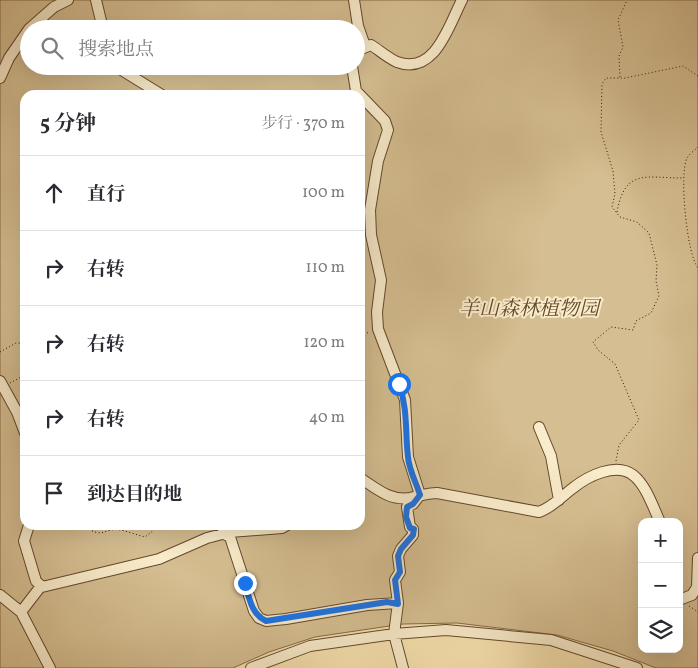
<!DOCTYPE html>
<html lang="zh">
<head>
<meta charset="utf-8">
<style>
  :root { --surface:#fff; --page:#f2f2f3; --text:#2b2b33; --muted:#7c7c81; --line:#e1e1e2 }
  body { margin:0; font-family:Vollkorn,"Noto Serif SC",serif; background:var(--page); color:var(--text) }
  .controls { position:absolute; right:15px; bottom:15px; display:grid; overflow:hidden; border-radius:10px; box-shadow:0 5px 20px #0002 }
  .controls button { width:45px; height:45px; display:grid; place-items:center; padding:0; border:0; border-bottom:1px solid var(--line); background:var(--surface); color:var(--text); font:25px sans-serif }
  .stop { position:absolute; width:15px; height:15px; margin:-11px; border:4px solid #1a73e8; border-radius:50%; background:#fff }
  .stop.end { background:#1a73e8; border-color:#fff; box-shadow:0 1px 5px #0008 }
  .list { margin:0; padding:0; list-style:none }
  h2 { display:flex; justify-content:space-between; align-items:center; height:65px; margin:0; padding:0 20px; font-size:21px }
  h2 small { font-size:16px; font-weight:400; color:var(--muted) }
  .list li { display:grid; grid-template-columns:32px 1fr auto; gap:15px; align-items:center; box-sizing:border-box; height:75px; padding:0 20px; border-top:1px solid var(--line) }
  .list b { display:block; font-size:19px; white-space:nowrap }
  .list em { font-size:16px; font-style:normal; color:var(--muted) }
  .icon { flex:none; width:28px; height:28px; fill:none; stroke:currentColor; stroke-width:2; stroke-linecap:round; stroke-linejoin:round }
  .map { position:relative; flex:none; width:698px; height:668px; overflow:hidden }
  .search { position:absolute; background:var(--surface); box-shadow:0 5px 20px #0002; left:20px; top:20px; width:345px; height:55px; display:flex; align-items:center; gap:12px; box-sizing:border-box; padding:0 18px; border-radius:28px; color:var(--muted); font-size:19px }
  .panel { position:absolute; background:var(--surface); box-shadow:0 5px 20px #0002; left:20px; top:90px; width:345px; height:440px; border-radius:15px }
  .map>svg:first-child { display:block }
  .green { fill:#d5be91; stroke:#846a48; fill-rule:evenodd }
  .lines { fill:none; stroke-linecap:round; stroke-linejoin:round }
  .minor-casing { stroke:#64492c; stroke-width:12 }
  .path { stroke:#331600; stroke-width:1; stroke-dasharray:1 2.5; stroke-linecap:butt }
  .minor { stroke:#f9eccb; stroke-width:10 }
  .route { stroke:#1a73e8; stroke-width:6 }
  .labels { text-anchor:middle; stroke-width:4; stroke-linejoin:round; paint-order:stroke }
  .park-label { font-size:20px; font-style:italic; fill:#64482c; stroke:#f9eccb }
</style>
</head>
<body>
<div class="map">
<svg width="698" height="668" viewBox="0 0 698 668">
  <rect width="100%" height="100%" fill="#f6e1af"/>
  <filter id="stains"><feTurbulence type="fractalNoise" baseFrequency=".004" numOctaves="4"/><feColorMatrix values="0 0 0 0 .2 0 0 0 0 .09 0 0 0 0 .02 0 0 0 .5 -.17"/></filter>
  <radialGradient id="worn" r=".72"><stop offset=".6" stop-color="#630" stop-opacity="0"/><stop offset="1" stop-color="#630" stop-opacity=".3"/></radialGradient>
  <path class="green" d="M0 0H698V668H656L613 651 557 635 457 623 403 624 315 637 269 652 233 668H0ZM29 29H356V66H29ZM25 95H360V525H25ZM642 522H679V649H642Z"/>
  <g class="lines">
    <g class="minor-casing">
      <path id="minor" d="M96 0 103 29
        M354 0 358 26 365 46
        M29 29 54 7 68 0
        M356 51 371 45C379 50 388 58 397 62 435 76 449 25 462 0
        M115 66 162 95
        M352 66 356 91 360 95
        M0 78 9 58 29 29
        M360 95 385 121 388 130 378 161 370 210 371 235 381 280 377 312 378 329 405 400 408 457 420 495 413 504 407 507 410 527 413 529V535L401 549 398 556 400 572 395 580 398 603 394 634 403 668
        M0 381 17 412 25 433
        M539 427 551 456 559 500
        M360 478C376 488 389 501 410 498 420 496 427 493 437 493L539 512C553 507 561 497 573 488 588 476 616 462 633 475 646 485 653 507 660 522
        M29 525 24 541 36 581 42 587 159 559 207 538 230 532 282 528 287 525
        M222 525 224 534 230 537 254 611 259 618 266 621 286 619 367 605 398 603
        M0 595 21 612 50 668
        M679 600 692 595 697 587 698 558
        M21 612 41 586
        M251 668 310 646 394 634 446 630 551 640 637 668"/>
    </g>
    <path class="path" d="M620 77 619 56 623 47 618 20 627 0
      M698 147C695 150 689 154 687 158 679 175 687 255 698 268
      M617 212C625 168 646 178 683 178
      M360 332 369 333
      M0 352 16 343H25
      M10 383 25 375
      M616 461 619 445 639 420 615 364 598 350 593 342 611 327 633 330 636 321 651 313 659 296 656 281 657 265 649 233 637 222 620 217 612 207 615 194 613 171 601 132 602 84 606 78H625L683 66 698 76
      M83 525C104 541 103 527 121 530 129 532 137 535 145 537L154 530 156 525
      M689 606 698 612"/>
    <use href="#minor" class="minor"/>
  </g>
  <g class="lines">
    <path class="route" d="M245 583C249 597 251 614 266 621L387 602 398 604 395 580 400 572 398 556 401 549 413 535 414 529 410 528 406 517 407 507 413 504 420 495C416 482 409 470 408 457 405 432 408 409 399 384"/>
  </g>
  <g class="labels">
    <g class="park-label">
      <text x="529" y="315">羊山森林植物园</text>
    </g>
  </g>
  <rect width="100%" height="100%" filter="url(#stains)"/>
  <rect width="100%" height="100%" fill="url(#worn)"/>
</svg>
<div class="controls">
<button>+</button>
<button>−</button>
<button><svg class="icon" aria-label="layers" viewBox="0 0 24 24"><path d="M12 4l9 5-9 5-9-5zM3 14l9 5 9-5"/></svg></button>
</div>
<div class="stop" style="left:399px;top:384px"></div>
<div class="stop end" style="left:245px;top:583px"></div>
<div class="search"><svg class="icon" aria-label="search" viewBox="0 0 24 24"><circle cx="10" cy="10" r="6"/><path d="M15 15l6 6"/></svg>搜索地点</div>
<section class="panel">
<h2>5 分钟<small>步行 · 370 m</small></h2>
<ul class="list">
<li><svg class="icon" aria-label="ahead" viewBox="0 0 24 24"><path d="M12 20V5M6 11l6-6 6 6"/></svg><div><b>直行</b></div><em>100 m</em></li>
<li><svg class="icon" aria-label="right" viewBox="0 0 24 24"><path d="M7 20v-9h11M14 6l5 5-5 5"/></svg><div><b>右转</b></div><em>110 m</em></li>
<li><svg class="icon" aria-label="right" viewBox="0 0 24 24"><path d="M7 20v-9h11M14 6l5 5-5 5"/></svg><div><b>右转</b></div><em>120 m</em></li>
<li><svg class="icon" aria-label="right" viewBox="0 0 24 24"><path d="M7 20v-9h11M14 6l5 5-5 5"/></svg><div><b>右转</b></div><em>40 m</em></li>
<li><svg class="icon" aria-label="arrive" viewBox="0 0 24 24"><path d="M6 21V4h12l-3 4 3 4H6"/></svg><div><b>到达目的地</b></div></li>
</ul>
</section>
</div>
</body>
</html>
